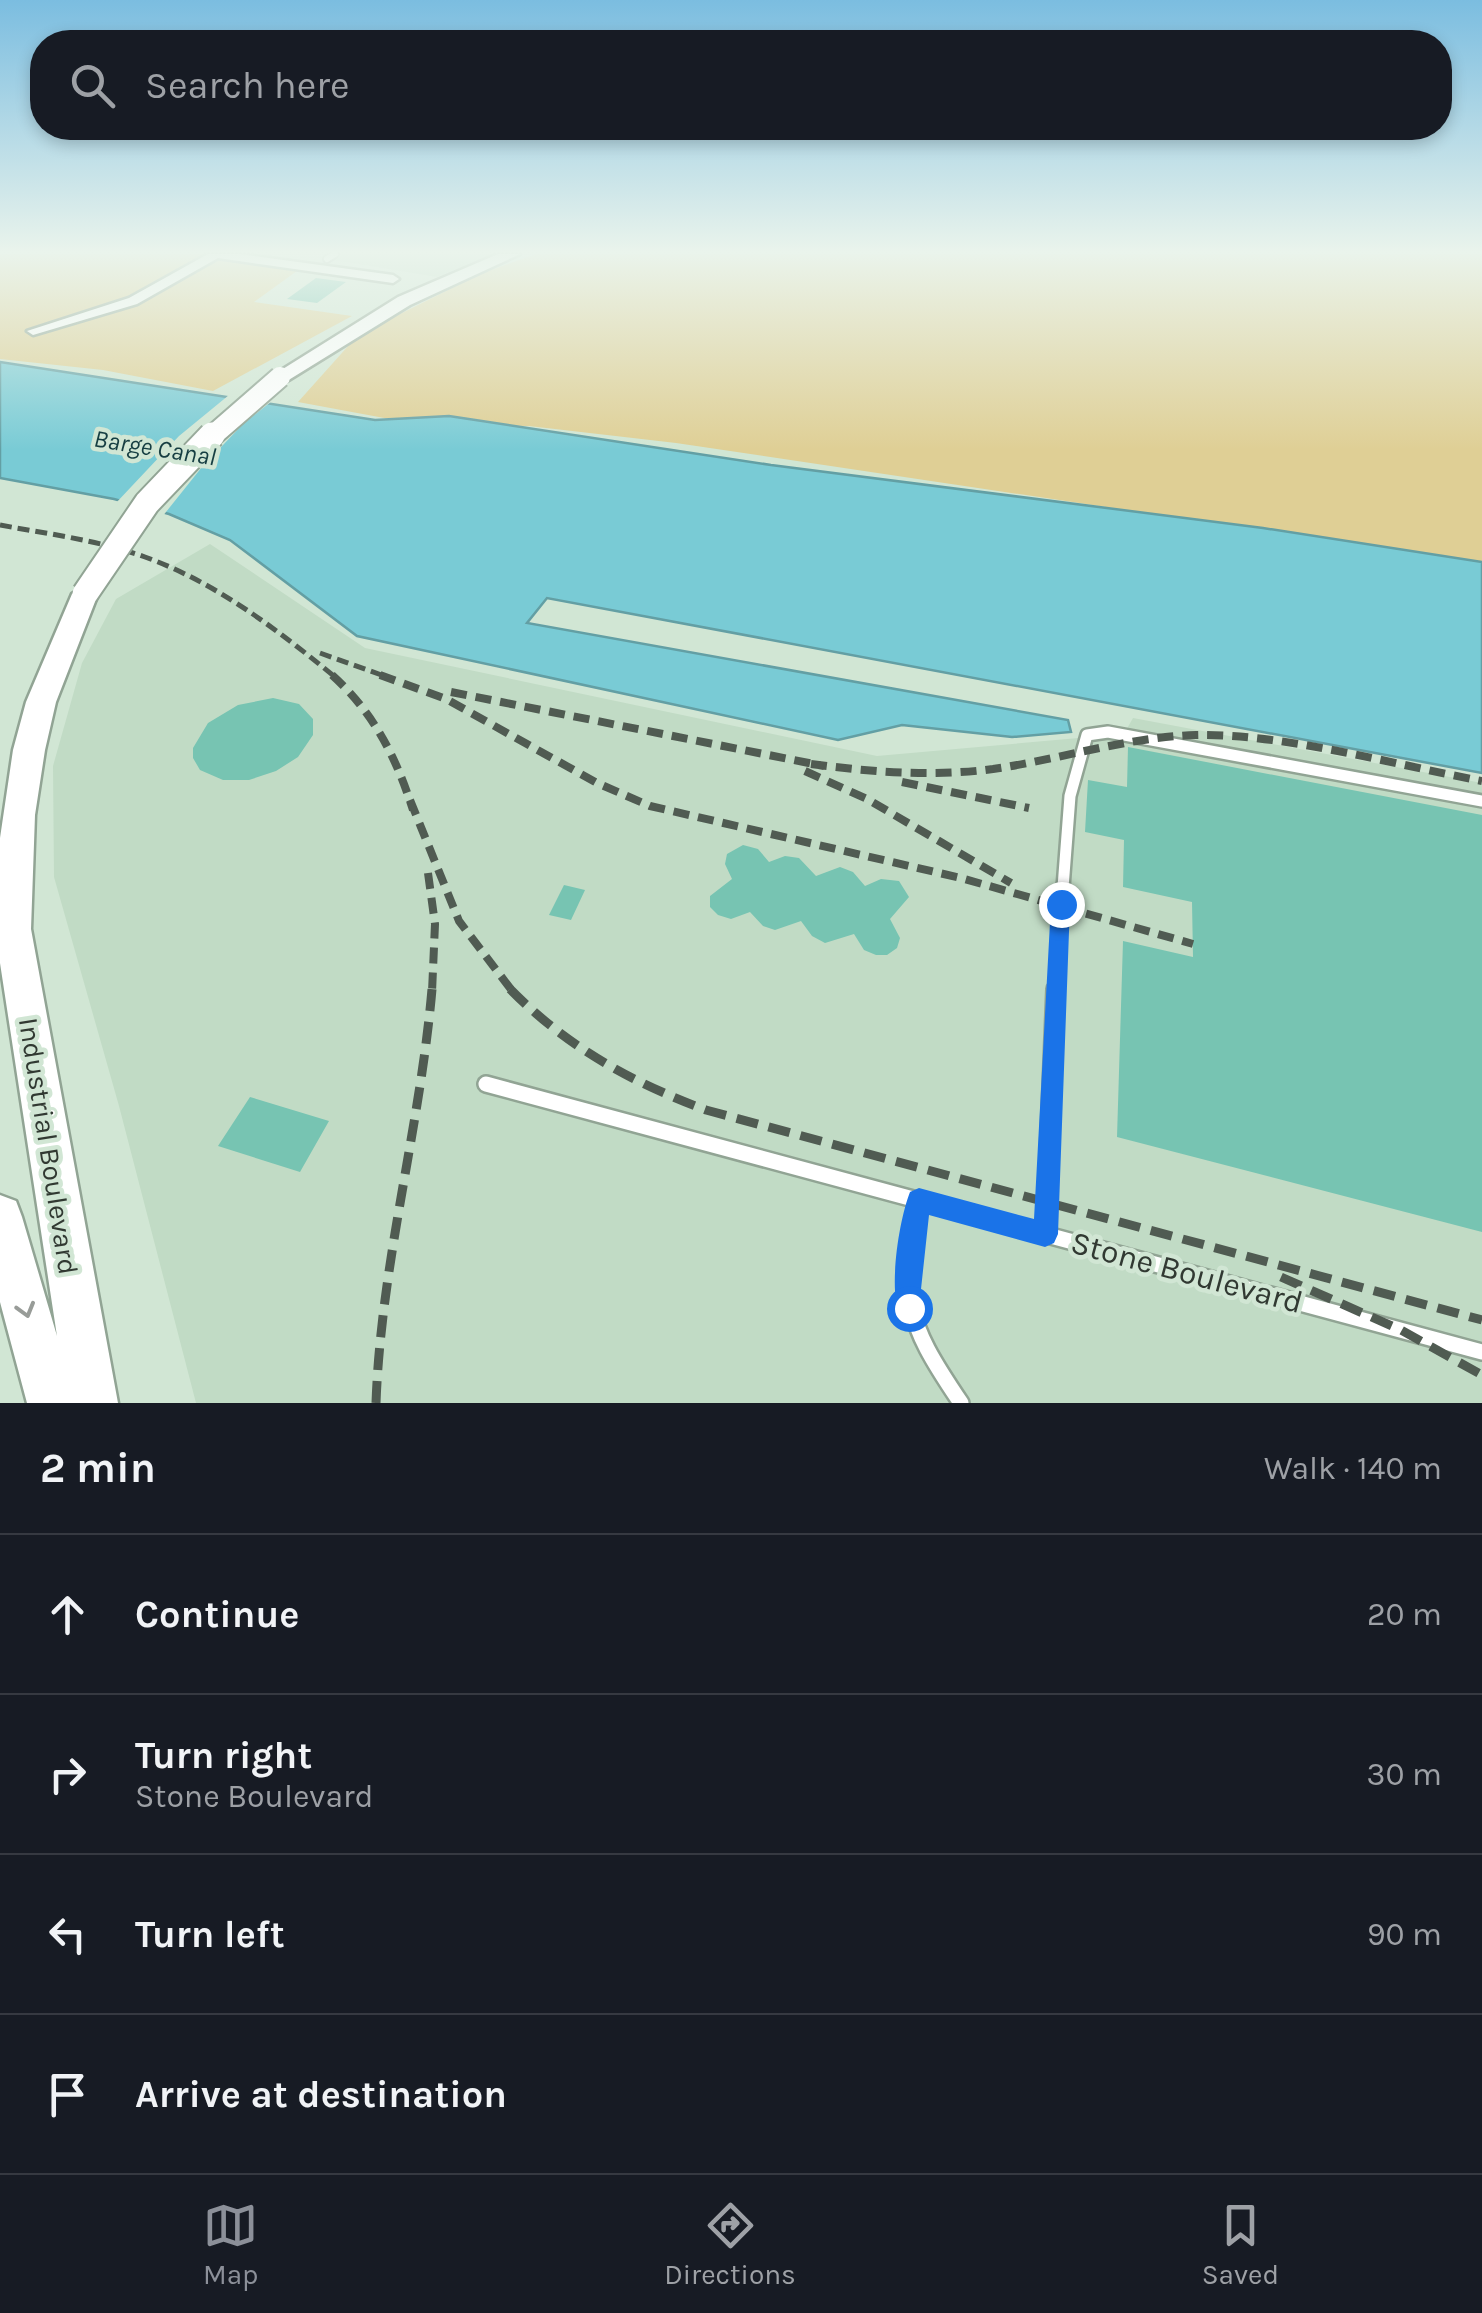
<!DOCTYPE html>
<html lang="en">
<head>
<meta charset="utf-8">
<style>
  :root { --surface:#171b24; --page:#242831; --text:#f1f3f6; --muted:#9ea1a6; --line:#363941; --accent:#8c9099 }
  body { margin:0; font-family:Karla,sans-serif; background:var(--page); color:var(--text) }
  .stop { position:absolute; width:30px; height:30px; margin:-22px; border:8px solid #1a73e8; border-radius:50%; background:#fff }
  .stop.end { background:#1a73e8; border-color:#fff; box-shadow:0 2px 10px #0008 }
  .list { margin:0; padding:0; list-style:none }
  h2 { display:flex; justify-content:space-between; align-items:center; height:130px; margin:0; padding:0 40px; font-size:42px }
  h2 small { font-size:32px; font-weight:400; color:var(--muted) }
  .list li { display:grid; grid-template-columns:65px 1fr auto; gap:30px; align-items:center; box-sizing:border-box; height:160px; padding:0 40px; border-top:2px solid var(--line) }
  .list b { display:block; font-size:38px; white-space:nowrap }
  .list p { margin:0; font-size:32px; white-space:nowrap; color:var(--muted) }
  .list em { font-size:32px; font-style:normal; color:var(--muted) }
  .icon { flex:none; width:55px; height:55px; fill:none; stroke:currentColor; stroke-width:2; stroke-linecap:round; stroke-linejoin:round }
  .map { position:relative; flex:none; width:1482px; height:1403px; overflow:hidden }
  .search { position:absolute; background:var(--surface); box-shadow:0 5px 15px #0003; left:30px; right:30px; top:30px; height:110px; display:flex; align-items:center; gap:25px; box-sizing:border-box; padding:0 35px; border-radius:40px; color:var(--muted); font-size:38px }
  .sheet { height:770px; background:var(--surface) }
  nav { display:flex; justify-content:space-around; align-items:center; box-sizing:border-box; height:140px; border-top:2px solid var(--line); background:var(--surface); font-size:28px; color:var(--muted) }
  nav a { display:grid; justify-items:center; gap:5px }
  nav .on { color:var(--accent) }
  .map>svg:first-child { display:block }
  .built { fill:#c1dbc5 }
  .green { fill:#dfcf95 }
  .water { fill:#79cbd5; stroke:#639fa4; stroke-width:2.5 }
  .pier { fill:#d1e6d4 }
  .building { fill:#77c4b2 }
  .lines { fill:none; stroke-linecap:round; stroke-linejoin:round }
  .lane-far2-casing { stroke:#91a494; stroke-width:10 }
  .lane-far1-casing { stroke:#91a494; stroke-width:16 }
  .lane-casing { stroke:#91a494; stroke-width:20 }
  .street-casing { stroke:#91a494; stroke-width:5 }
  .secondary-casing { stroke:#91a494; stroke-width:5 }
  .lane-far2 { stroke:#fff; stroke-width:6 }
  .lane-far1 { stroke:#fff; stroke-width:11 }
  .lane { stroke:#fff; stroke-width:15 }
  .street { fill:#fff; fill-rule:evenodd }
  .secondary { fill:#fff; fill-rule:evenodd }
  .rail-far2 { stroke:#505b52; stroke-width:5; stroke-dasharray:12 6; stroke-linecap:butt }
  .rail-far1 { stroke:#505b52; stroke-width:8; stroke-dasharray:16 9; stroke-linecap:butt }
  .rail { stroke:#505b52; stroke-width:9; stroke-dasharray:22 11; stroke-linecap:butt }
  .secondary-bridge-far1-casing { stroke:#91a494; stroke-width:24; stroke-linecap:butt }
  .secondary-bridge-casing { stroke:#91a494; stroke-width:29; stroke-linecap:butt }
  .secondary-bridge-far1 { stroke:#fff; stroke-width:20 }
  .secondary-bridge { stroke:#fff; stroke-width:25 }
  .oneway { stroke:#989c98 }
  .route { fill:#1a73e8 }
  .labels { text-anchor:middle; stroke-width:9; stroke-linejoin:round; paint-order:stroke }
  .far-water-label { font-size:25px; font-style:italic; fill:#163e42; stroke:#d1e6d4 }
  .street-label { font-size:28px; fill:#313932; stroke:#d1e6d4 }
  .near-street-label { font-size:32px; fill:#313932; stroke:#d1e6d4 }
</style>
</head>
<body>
<div class="map">
<svg width="1482" height="1403" viewBox="0 0 1482 1403">
  <rect width="100%" height="100%" fill="#d1e6d4"/>
  <path class="built" d="M343 254H492L437 277 334 260Z
    M210 544 365 648 877 756 1124 734 1133 718 1482 783V1403H196L119 1106 54 877 53 766 82 663 116 599Z"/>
  <path class="green" d="M0 254H237L308 263 254 302 352 316 213 391 103 370 0 359Z
    M536 254H1482V563L676 443 529 426 422 425 298 402 358 335 480 274Z"/>
  <path class="water" d="M0 362 375 420 449 416 771 465 1263 528 1482 562V773L547 598 527 623 1068 720 1071 732 1012 737 902 725 838 740 357 636 230 540 169 514 114 499 0 478Z"/>
  <path class="pier" d="M229 395 272 401 244 423 202 467 162 517 115 504 179 436Z"/>
  <path class="building" d="M316 278 346 282 317 303 287 299Z
    M273 698 299 704 313 719V735L298 757 276 771 249 780H223L200 770 193 758V748L208 723 238 705Z
    M1128 747 1482 815V1232L1117 1137 1123 941 1193 957 1192 902 1123 887 1124 840 1085 832 1088 780 1127 787Z
    M743 845 758 849 769 862 785 856 799 858 816 876 840 867 853 872 865 886 881 879 899 881 909 897 890 919 900 938 897 948 887 955H876L864 950 854 934 825 943 812 936 801 921 775 930 763 926 750 912 731 919 718 915 710 907V896L732 879 725 864 727 854Z
    M564 885 585 890 571 920 549 915Z
    M250 1097 329 1121 300 1172 218 1146Z"/>
  <g class="lines">
    <g class="lane-far2-casing">
      <path id="lane-far2" d="M327 259 335 254"/>
    </g>
    <g class="lane-far1-casing">
      <path id="lane-far1" d="M1055 992 1070 796 1087 735 1108 732 1482 801"/>
    </g>
    <g class="lane-casing">
      <path id="lane" d="M486 1084 1482 1352
        M919 1200C903 1302 902 1316 961 1403
        M1045 1234 1055 989"/>
    </g>
    <g class="street-casing">
      <path id="street" d="M208 254H240L393 275 399 279 393 283 218 258 137 304 33 335 27 331 129 298Z"/>
    </g>
    <g class="secondary-casing">
      <path id="secondary" d="M498 254H520L410 305 287 381 280 383 270 377 398 297Z
        M85 586 98 594 56 702 45 750 35 815 31 929 118 1403H27L0 1302V1195L16 1201 22 1217 57 1336 0 963V838L13 750 26 702 72 594Z"/>
    </g>
    <use href="#lane-far2" class="lane-far2"/>
    <use href="#lane-far1" class="lane-far1"/>
    <use href="#lane" class="lane"/>
    <use href="#street" class="street"/>
    <use href="#secondary" class="secondary"/>
    <path class="rail-far2" d="M0 525C48 534 98 540 145 557 215 582 278 630 335 677
      M320 653 387 677"/>
    <path class="rail-far1" d="M332 675C374 713 396 757 413 810
      M380 675 446 699 597 783 650 806 961 878 1193 944
      M451 692 824 766
      M811 764C871 772 933 777 993 769 1062 759 1127 737 1196 735 1282 733 1396 765 1482 781
      M805 771 867 799 1011 883
      M902 782 1029 808
      M410 800 459 921 513 992
      M428 873 435 924 432 992"/>
    <path class="rail" d="M510 989C567 1047 631 1082 706 1110L1482 1320
      M1281 1277 1401 1330 1482 1375
      M376 1403C381 1263 420 1128 432 989"/>
    <g class="secondary-bridge-far1-casing">
      <path id="secondary-bridge-far1" d="M210 438 280 377"/>
    </g>
    <g class="secondary-bridge-casing">
      <path id="secondary-bridge" d="M85 594 147 503 212 435"/>
    </g>
    <use href="#secondary-bridge-far1" class="secondary-bridge-far1"/>
    <use href="#secondary-bridge" class="secondary-bridge"/>
  </g>
  <defs><path id="oneway-chevron" d="M-2-3.5L2.5 0L-2 3.5" fill="none" stroke-width="1.6" stroke-linecap="round" stroke-linejoin="round" transform="scale(2.5)"/></defs>
  <use class="oneway" href="#oneway-chevron" transform="translate(26 1310) rotate(74)"/>
  <linearGradient id="sky" x2="0" y2="1"><stop stop-color="#7bbde0"/><stop offset="0.56" stop-color="#eaf4ec"/><stop offset="1" stop-color="#eaf4ec" stop-opacity="0"/></linearGradient>
  <rect width="1482" height="450" fill="url(#sky)"/>
  <path class="route" d="M1061 896 1070 904 1058 1234 1054 1243 1045 1247 929 1215 918 1317 909 1321 900 1317C888 1289 899 1220 910 1192L919 1188 1034 1219 1051 904Z"/>
  <g class="labels">
    <g class="far-water-label">
      <text transform="translate(155 447) rotate(9)" y="9">Barge Canal</text>
    </g>
    <g class="street-label">
      <text transform="translate(49 1146) rotate(81)" y="10">Industrial Boulevard</text>
    </g>
    <g class="near-street-label">
      <text transform="translate(1187 1272) rotate(15)" y="11">Stone Boulevard</text>
    </g>
  </g>
</svg>
<div class="stop" style="left:909px;top:1308px"></div>
<div class="stop end" style="left:1061px;top:904px"></div>
<div class="search"><svg class="icon" aria-label="search" viewBox="0 0 24 24"><circle cx="10" cy="10" r="6"/><path d="M15 15l6 6"/></svg>Search here</div>
</div>
<section class="sheet">
<h2>2 min<small>Walk · 140 m</small></h2>
<ul class="list">
<li><svg class="icon" aria-label="ahead" viewBox="0 0 24 24"><path d="M12 20V5M6 11l6-6 6 6"/></svg><div><b>Continue</b></div><em>20 m</em></li>
<li><svg class="icon" aria-label="right" viewBox="0 0 24 24"><path d="M7 20v-9h11M14 6l5 5-5 5"/></svg><div><b>Turn right</b><p>Stone Boulevard</p></div><em>30 m</em></li>
<li><svg class="icon" aria-label="left" viewBox="0 0 24 24"><path d="M17 20v-9H6M10 6l-5 5 5 5"/></svg><div><b>Turn left</b></div><em>90 m</em></li>
<li><svg class="icon" aria-label="arrive" viewBox="0 0 24 24"><path d="M6 21V4h12l-3 4 3 4H6"/></svg><div><b>Arrive at destination</b></div></li>
</ul>
</section>
<nav>
<a class="on"><svg class="icon" aria-label="map" viewBox="0 0 24 24"><path d="M3 6l6-2 6 2 6-2v14l-6 2-6-2-6 2zM9 4v14M15 6v14"/></svg>Map</a>
<a><svg class="icon" aria-label="directions" viewBox="0 0 24 24"><path d="M12 3l9 9-9 9-9-9zM9 14v-3h6M13 9l2 2-2 2"/></svg>Directions</a>
<a><svg class="icon" aria-label="saved" viewBox="0 0 24 24"><path d="M7 4h10v16l-5-4-5 4z"/></svg>Saved</a>
</nav>
</body>
</html>
